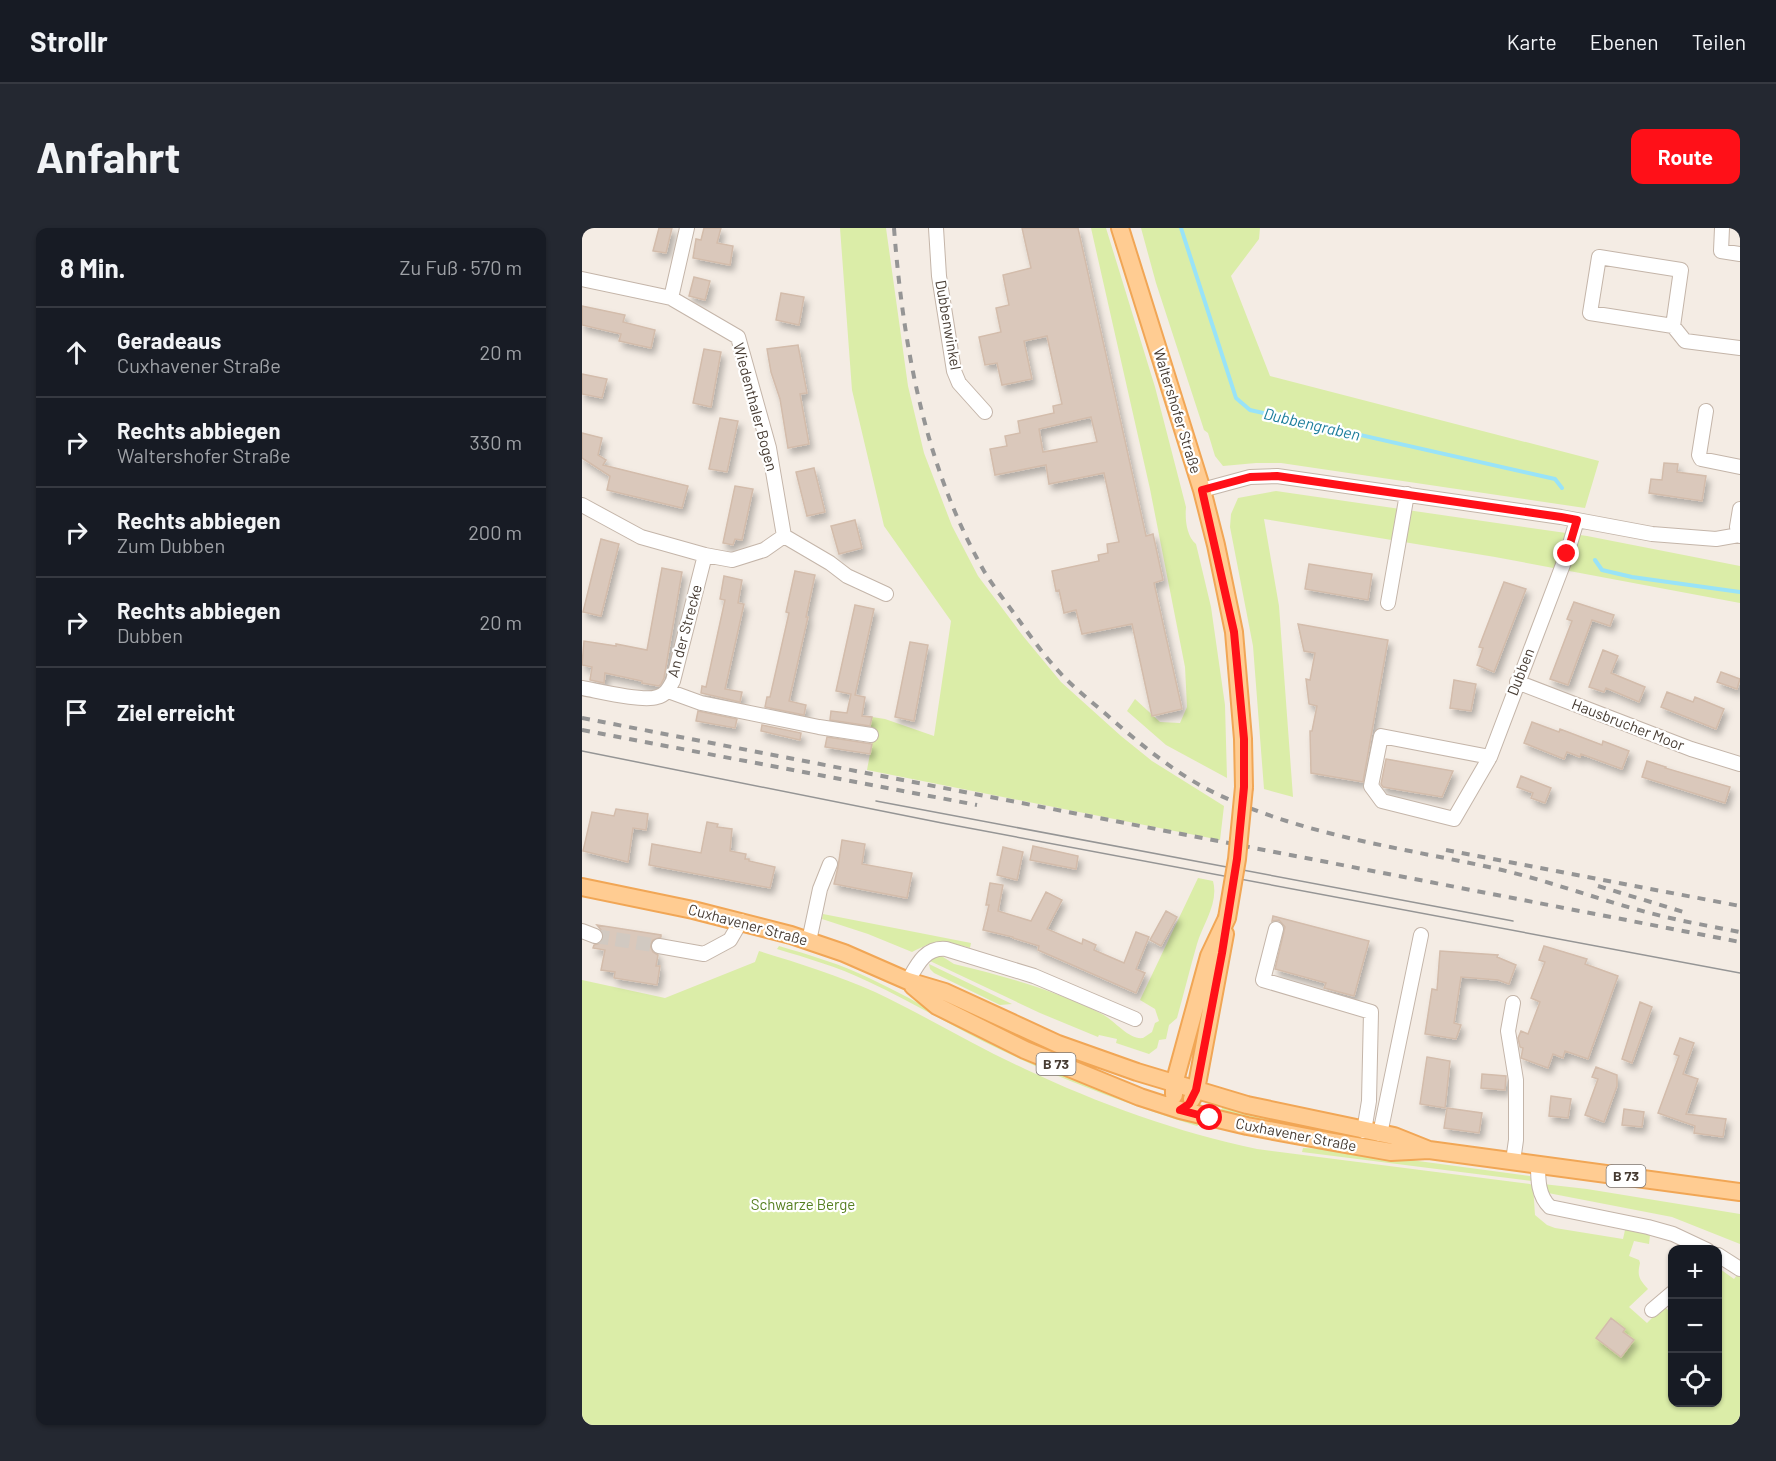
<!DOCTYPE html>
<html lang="de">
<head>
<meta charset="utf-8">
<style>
  :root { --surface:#171b24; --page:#242831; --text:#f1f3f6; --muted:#9ea1a6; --line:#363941; --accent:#ff1018 }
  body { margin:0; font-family:Barlow,sans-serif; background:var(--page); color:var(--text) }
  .controls { position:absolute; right:18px; bottom:18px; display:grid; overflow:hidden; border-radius:12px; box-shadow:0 2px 4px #0004 }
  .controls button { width:54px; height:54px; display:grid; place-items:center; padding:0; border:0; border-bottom:2px solid var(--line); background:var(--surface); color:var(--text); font:30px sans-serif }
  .stop { position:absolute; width:18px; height:18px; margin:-14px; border:4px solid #ff1018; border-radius:50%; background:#fff }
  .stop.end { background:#ff1018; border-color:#fff; box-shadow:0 2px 6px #0008 }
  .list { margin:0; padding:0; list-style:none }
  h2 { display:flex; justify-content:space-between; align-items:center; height:78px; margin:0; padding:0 24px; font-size:26px }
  h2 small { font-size:20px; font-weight:400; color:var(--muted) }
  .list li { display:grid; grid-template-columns:39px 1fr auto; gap:18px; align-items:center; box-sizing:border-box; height:90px; padding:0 24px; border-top:2px solid var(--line) }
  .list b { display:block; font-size:22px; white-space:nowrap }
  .list p { margin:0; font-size:20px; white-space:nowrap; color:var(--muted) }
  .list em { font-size:20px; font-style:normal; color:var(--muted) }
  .icon { flex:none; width:33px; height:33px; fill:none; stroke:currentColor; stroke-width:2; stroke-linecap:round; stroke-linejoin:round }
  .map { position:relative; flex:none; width:1158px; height:1197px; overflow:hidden; border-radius:12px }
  header { display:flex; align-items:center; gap:36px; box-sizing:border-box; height:84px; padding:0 30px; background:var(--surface); border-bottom:2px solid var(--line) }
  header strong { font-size:28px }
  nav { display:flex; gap:33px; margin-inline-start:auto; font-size:21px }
  .intro { display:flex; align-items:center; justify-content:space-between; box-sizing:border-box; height:144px; padding:0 36px }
  h1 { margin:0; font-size:42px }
  .button { padding:15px 27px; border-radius:12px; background:var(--accent); color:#fff; font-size:21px; font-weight:700 }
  main { display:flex; gap:36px; padding:0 36px }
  aside { flex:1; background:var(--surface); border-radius:12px; box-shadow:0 2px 4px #0004 }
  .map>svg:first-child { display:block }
  .green { fill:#dbeda8 }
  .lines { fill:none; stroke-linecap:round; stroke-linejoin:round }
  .stream { stroke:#99e3f8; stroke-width:4 }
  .building { fill:#dac8bb; stroke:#d3bcab; stroke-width:1.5; fill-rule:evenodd; filter:url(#shadow) }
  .minor-tunnel { stroke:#d1c9c1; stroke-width:14; stroke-dasharray:14 7; stroke-linecap:butt }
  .minor-casing { stroke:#c4b5a9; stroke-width:16 }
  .major-casing { stroke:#f1a655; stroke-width:20 }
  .minor { stroke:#fff; stroke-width:14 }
  .major { stroke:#ffcc92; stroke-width:16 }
  .tram { stroke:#959595; stroke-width:1.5 }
  .rail { stroke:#959595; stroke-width:4; stroke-dasharray:8 8; stroke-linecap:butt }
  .major-bridge-casing { stroke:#f1a655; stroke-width:20; stroke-linecap:butt }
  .major-bridge { stroke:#ffcc92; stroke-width:16 }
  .route { stroke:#ff1018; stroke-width:8 }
  .labels { text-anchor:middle; stroke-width:4.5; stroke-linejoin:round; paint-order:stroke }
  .shield { fill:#fff; stroke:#7e7670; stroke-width:1.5 }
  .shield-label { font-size:14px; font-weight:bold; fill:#473c33 }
  .street-label { font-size:15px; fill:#473c33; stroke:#fff }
  .park-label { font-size:15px; fill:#557f20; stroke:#fff }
  .water-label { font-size:16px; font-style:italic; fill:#1d7e9c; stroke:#fff }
</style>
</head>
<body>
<header>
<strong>Strollr</strong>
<nav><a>Karte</a><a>Ebenen</a><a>Teilen</a></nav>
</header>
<div class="intro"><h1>Anfahrt</h1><a class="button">Route</a></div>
<main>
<aside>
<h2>8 Min.<small>Zu Fuß · 570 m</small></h2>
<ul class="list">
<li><svg class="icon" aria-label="ahead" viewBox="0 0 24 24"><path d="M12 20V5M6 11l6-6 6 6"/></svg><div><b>Geradeaus</b><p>Cuxhavener Straße</p></div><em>20 m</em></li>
<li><svg class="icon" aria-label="right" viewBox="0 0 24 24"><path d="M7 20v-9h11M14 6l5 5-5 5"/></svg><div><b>Rechts abbiegen</b><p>Waltershofer Straße</p></div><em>330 m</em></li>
<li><svg class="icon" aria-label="right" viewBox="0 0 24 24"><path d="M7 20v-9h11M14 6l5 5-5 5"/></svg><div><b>Rechts abbiegen</b><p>Zum Dubben</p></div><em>200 m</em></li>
<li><svg class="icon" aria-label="right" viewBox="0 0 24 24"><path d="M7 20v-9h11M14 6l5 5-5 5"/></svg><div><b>Rechts abbiegen</b><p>Dubben</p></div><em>20 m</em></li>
<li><svg class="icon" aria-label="arrive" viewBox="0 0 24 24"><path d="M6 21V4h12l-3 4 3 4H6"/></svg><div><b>Ziel erreicht</b></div></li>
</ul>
</aside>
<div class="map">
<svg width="1158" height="1197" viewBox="0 0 1158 1197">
  <defs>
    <filter id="shadow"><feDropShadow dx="3.5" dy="5.5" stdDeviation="3" flood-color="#0004"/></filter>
  </defs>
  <rect width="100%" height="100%" fill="#f4ece4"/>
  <path class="green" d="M258 0H304L326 158 342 225 370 298 396 348 441 408 479 454 539 508 570 533 642 578 638 612 285 542 290 515 288 500 290 489 303 491 352 508 369 393 302 298 270 162Z
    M509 0H524L573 159 604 279C603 290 604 308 614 316L629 379 643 477 645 550 584 517 545 483 553 471 578 494 598 495 605 479 603 439 568 261Z
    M559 0H678L677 11 649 48 688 148 1017 233 1003 280 699 235H674L641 238 633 228 626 205 622 202 574 55Z
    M694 263 1005 308 1158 338V375L913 329 682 291 697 378 711 569 682 561 671 418 648 299 649 286 656 270Z
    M616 650 631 653C637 675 621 696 615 716 608 740 602 765 595 790L587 797 584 811 577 812 575 820 567 826 534 815 535 811 517 807 516 809 458 785 348 733 350 729 358 727 372 736C422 748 472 762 518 785 533 792 546 812 561 810L570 804 573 795 577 793 573 781 558 772Z
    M241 686 389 715 388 720C359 712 356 711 330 724L286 706 240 691Z
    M197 718C228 727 258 736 287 750 332 771 375 798 420 819 485 850 551 874 619 895L615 898C548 877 483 853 419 822 374 801 331 774 285 753 256 739 225 730 195 721Z
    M177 723C216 735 255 747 293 764 344 788 392 818 443 841 515 875 597 905 675 921L948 956 951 958 953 987 965 997 973 1000 1041 1011 1043 1002 1045 1001 1068 1007 1067 1016 1052 1013 1047 1028 1057 1032 1058 1035C1055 1048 1057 1051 1066 1061L1047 1079 1065 1095 1082 1078 1087 1083 1090 1080V1174H1136V1043L1138 1041 1152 1051 1158 1043V1197H0V752L83 770 173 734Z
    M347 736 430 776 418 777 352 745 348 741Z
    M641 878 781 910 780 912 638 885Z
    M721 920 747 921 948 948 950 953 720 924Z
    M961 956 1005 961 1158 986V1016L1090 989 966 965Z"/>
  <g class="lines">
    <path class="stream" d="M599 0 654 170 668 182 973 251 980 260
      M1013 332 1020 342 1050 349 1158 364"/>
  </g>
  <path class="building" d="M77 0H90L84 25 71 23Z
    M122 0H139L135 15 151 18 148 37 111 30 114 11 119 12Z
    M440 0H496L564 308 571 306 581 352 572 355 600 481 570 488 550 396 500 406 494 382 482 385 477 362 474 363 470 343 517 333 516 327 526 325 525 316 537 314 522 245 467 256 464 237 413 247 408 221 425 218 423 208 438 205 436 193 472 185 471 178 480 176 465 108 442 113 450 151 420 157 415 135 403 137 397 109 419 104 414 80 427 77 421 47 449 40ZM509 189 515 214 461 224 457 201Z
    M112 49 128 53 123 72 107 68Z
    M199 65 222 69 217 97 194 92Z
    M0 78 43 87 41 94 73 102 69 120 37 113 39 106 0 97Z
    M216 117 225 165 218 166 227 216 206 220 198 171 189 144 185 121Z
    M122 121 139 124 129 179 111 175Z
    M0 146 25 151 20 170 0 166Z
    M138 190 156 193 145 244 127 241Z
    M0 205 20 210 16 227 24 232 21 237 106 258 100 280 25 262 28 248 0 230Z
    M1082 235 1096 236 1095 244 1124 248 1120 273 1067 265 1069 251 1080 252Z
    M232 240 243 284 225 288 214 244Z
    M153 258 171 261 160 312 153 311 151 317 141 315Z
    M273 292 280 320 257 326 249 298Z
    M19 311 37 316 19 388 1 384Z
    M727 336 790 346 786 372 723 361Z
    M80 340 100 344 82 450 79 456 77 458 60 455V453L23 445 22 455 8 452 10 439 0 437 2 413 34 418V416L65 422Z
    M213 343 233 347 224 389H226L207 473 224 477 222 487 183 479 185 469H188L207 385 204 384Z
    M142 348 160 352 156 375 162 376 143 461 160 464 158 474 119 465 120 458 124 459 143 372 138 371Z
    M922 354 944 361 912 444 895 437 901 420 897 419Z
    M992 374 1032 387 1028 398 1010 392 986 457 968 451 990 393 985 391Z
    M273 377 292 381 273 467 283 469 280 488 290 489 288 498 248 492 249 483 265 485 269 466 254 463Z
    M716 396 806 412 781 554 729 545 728 503H730L735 478 727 476 724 451 728 452 733 425 722 423Z
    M328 414 346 417 332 493 313 489Z
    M1021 422 1036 428 1029 445 1063 459 1057 474 1024 460 1022 464 1007 459Z
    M1139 444 1158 451 1155 461 1135 454Z
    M872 452 894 456 889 483 868 480Z
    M1085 464 1111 474 1113 469 1142 481 1134 501 1079 479Z
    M116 483 155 491 153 500 114 493Z
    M950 494 977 504 978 501 1020 517 1021 513 1047 523 1040 541 999 526 998 529 985 524 982 531 942 515Z
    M180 497 219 505 218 512 179 503Z
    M245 509 290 516 288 526 243 519Z
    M804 531 871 543 860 569 801 559 799 556Z
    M1065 533 1084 539 1083 540 1148 559 1143 575 1060 549Z
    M939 548 969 560 963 575 949 570 951 565 935 559Z
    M34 581 66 586 64 602 51 600 46 634 1 623 10 584 32 588Z
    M125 594 136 596 135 599 150 601 148 623 164 626 163 631H167V633L193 639 188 660 67 637 70 616 119 625Z
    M260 612 283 616 280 636 330 645 325 670 252 656 256 639Z
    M451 618 496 628 494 641 448 632Z
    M421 619 441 624 435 652 415 647Z
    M408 655 421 657 416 683 449 693 464 664 480 672 465 701 500 716 501 711 514 717 512 722 542 735 554 704 567 709 554 741 563 745 554 765 456 722 457 718 431 710V709L401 702 407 677H404Z
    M584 683 595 689 579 718 568 712Z
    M691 688 787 713 772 768 742 760 744 755 693 741 703 699 697 692 690 693Z
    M15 697 79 707V709L71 712 68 717 71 724 76 727 74 738H78L75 757 32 750 33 744 19 742 23 722 11 720 12 717 18 715 22 711 20 703Z
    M962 718 1005 731 1003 736 1036 748 1006 831 983 823 981 830 971 826 966 840 939 830 941 820 938 819 936 810 939 803 946 806 958 774 949 770 963 734 957 732Z
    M858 723 916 727 915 729 934 737 927 756 916 752 879 749 872 795 879 797 874 811 843 806 850 761 855 762Z
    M1058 774 1070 779 1050 835 1040 831Z
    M1098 810 1112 815 1101 846 1116 851 1104 886 1144 891 1141 909 1112 905 1113 898 1076 885 1097 828 1092 826Z
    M845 829 868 833 863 880 838 876Z
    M1014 839 1035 847V858L1022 894 1003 887 1016 851 1010 849Z
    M900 846 924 848 923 862 899 860Z
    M969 868 989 871 986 890 967 888Z
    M865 880 900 885 897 905 862 900Z
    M1042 881 1062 884 1060 899 1040 897Z
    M1029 1090 1043 1101 1041 1104 1052 1112 1039 1129 1014 1110Z"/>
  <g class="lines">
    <path class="minor-tunnel" d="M13 708 77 718"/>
    <g class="minor-casing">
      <path id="minor" d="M354 0 357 48 372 143 377 155 403 184
        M1140 0 1139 23 1158 26
        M0 51 89 70 156 109 187 220 202 308
        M89 70 105 0
        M1091 98 1099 42 1017 29 1008 85 1091 98 1103 113 1158 120
        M1124 183 1117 227 1119 231 1158 239
        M620 262 668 249 695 248 979 289 1070 306 1134 311 1157 307
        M0 277 59 309 123 327 150 332 182 322 202 308
        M1158 281 1155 299 1158 308
        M202 308 248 335 265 348 304 366
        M806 375 825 266
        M935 454 1109 521 1158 536
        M0 460C17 463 61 474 75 469 84 467 87 460 91 453L123 327
        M86 463 119 475 237 499 289 507
        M908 529 799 508 789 558 800 573 872 591 908 529 985 326 995 292
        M694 701 681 752 789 784 787 873 782 903
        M0 703 13 708
        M227 713 238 661 248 636
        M77 718 122 726 148 712 159 693
        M326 753C335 737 343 719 364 721L452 748 553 791
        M798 906 839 707
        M931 933 934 912V852L926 803 931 775
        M956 936C956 951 956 968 968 979L1066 999 1091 1006 1125 1022
        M1136 1027 1158 1041
        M1070 1082 1090 1065"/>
    </g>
    <g class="major-casing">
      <path id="major" d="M538 0 620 262 634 317 652 404 661 511 662 559
        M0 659 111 682 209 707 262 725 326 753 363 764 476 816 555 844 665 877 812 908 847 922
        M331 758 355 778 443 822 558 869 598 882 665 898 746 913 809 924 847 922 1158 964
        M592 867V856L627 728 645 690
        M610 871 614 862 643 706"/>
    </g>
    <use href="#minor" class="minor"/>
    <use href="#major" class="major"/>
    <path class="tram" d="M0 523 360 595 1158 745
      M294 573 931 693"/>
    <path class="rail" d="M312 0C321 118 343 239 402 343 411 358 423 373 434 388 449 409 465 432 484 451 497 464 511 475 525 487 558 516 595 547 635 566 726 609 823 620 920 642 970 654 1018 672 1068 685 1097 693 1128 698 1158 704
      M0 490 1158 714
      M0 502 395 577
      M864 622 1158 678
      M1016 658 1105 685"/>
    <g class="major-bridge-casing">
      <path id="major-bridge" d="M645 690 655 631 662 559"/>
    </g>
    <use href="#major-bridge" class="major-bridge"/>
  </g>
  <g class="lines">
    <path class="route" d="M628 890 598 882 607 876 614 862 640 725 655 631 662 559V511L652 404 620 262 668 249 695 248 979 289 995 292 985 326"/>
  </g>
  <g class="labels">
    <g class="shield">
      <rect x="454.5" y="825" width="39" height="22" rx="4.5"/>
      <rect x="1024.5" y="937" width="39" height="22" rx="4.5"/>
    </g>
    <g class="shield-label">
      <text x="474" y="841">B 73</text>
      <text x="1044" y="953">B 73</text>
    </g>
    <g class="street-label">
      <text transform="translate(366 97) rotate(80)" y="5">Dubbenwinkel</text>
      <text transform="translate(173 179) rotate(75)" y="5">Wiedenthaler Bogen</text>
      <text transform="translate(595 183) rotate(73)" y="5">Waltershofer Straße</text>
      <text transform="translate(103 403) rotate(-75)" y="5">An der Strecke</text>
      <text transform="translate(939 444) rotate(-69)" y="5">Dubben</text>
      <text transform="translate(1046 497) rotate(21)" y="5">Hausbrucher Moor</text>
      <text transform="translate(166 697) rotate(15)" y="5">Cuxhavener Straße</text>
      <text transform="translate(714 907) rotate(11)" y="5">Cuxhavener Straße</text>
    </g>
    <g class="park-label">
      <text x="221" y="982">Schwarze Berge</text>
    </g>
    <g class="water-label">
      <text transform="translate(730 196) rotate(13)" y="6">Dubbengraben</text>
    </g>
  </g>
</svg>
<div class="controls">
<button>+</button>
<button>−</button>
<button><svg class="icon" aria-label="locate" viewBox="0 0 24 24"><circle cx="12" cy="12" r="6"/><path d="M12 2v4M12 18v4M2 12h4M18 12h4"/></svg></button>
</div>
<div class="stop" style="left:628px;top:890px"></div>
<div class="stop end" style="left:985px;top:326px"></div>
</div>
</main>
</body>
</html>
